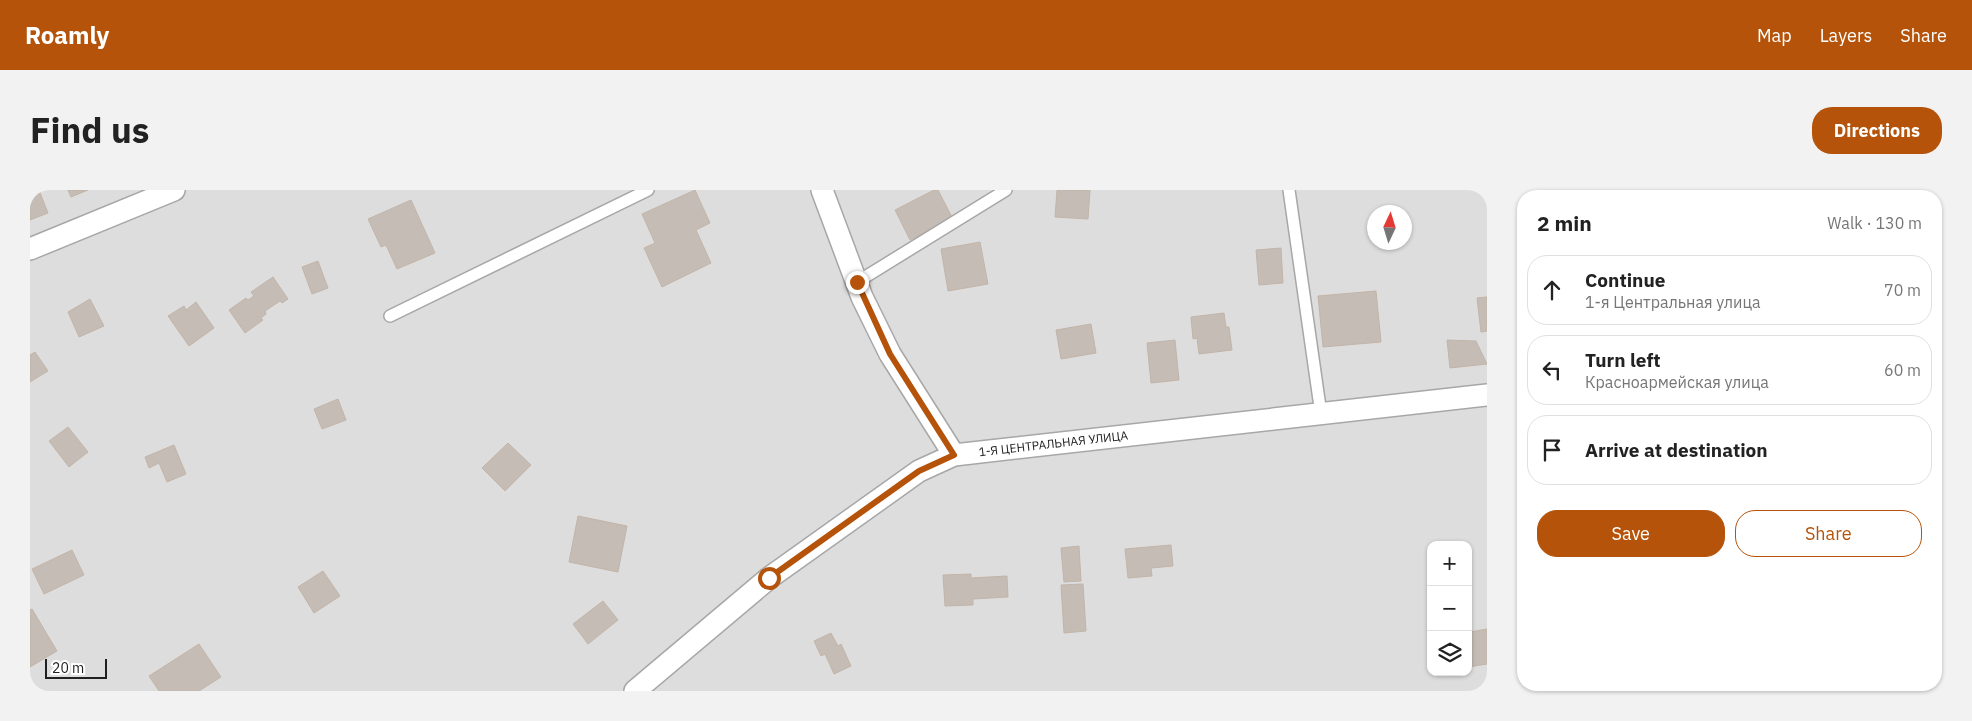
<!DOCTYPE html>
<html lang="en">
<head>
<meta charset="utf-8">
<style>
  :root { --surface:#fff; --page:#f2f2f2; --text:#222; --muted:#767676; --line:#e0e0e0; --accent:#b45309 }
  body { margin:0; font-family:"IBM Plex Sans",sans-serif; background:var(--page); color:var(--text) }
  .controls { position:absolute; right:15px; bottom:15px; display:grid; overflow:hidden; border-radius:10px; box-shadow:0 1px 4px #0004 }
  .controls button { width:45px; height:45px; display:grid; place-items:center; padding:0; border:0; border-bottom:1px solid var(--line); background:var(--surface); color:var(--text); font:25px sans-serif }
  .compass { position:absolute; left:1337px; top:15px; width:45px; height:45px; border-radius:50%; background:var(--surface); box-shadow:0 1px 4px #0004; rotate:4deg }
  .scale { position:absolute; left:15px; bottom:12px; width:62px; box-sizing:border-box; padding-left:5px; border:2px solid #202020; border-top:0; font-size:14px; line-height:18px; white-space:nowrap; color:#202020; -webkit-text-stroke:4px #fff; paint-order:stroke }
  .stop { position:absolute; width:15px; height:15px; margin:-11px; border:4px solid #b45309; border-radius:50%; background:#fff }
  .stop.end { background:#b45309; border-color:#fff; box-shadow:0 1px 5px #0008 }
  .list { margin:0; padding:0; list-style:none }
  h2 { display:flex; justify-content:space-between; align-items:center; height:65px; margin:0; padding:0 20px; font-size:21px }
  h2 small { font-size:16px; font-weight:400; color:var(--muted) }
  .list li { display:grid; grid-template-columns:32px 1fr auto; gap:15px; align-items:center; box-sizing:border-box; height:70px; margin:0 10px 10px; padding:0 10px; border:1px solid var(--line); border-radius:20px }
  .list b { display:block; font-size:19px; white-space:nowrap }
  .list p { margin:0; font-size:16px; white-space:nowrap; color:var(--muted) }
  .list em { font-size:16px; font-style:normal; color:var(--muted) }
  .actions { display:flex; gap:10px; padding:15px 20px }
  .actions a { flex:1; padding:11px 0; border:1px solid var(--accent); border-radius:20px; text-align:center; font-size:18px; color:var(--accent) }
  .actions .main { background:var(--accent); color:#fff }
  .icon { flex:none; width:28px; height:28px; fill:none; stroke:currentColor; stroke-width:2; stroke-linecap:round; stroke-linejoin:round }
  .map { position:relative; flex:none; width:1457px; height:501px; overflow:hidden; border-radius:20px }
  header { display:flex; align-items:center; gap:30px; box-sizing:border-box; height:70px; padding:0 25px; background:var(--accent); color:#fff }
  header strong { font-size:24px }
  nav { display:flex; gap:28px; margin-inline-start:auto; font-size:18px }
  .intro { display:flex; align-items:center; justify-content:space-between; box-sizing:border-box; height:120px; padding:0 30px }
  h1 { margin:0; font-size:35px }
  .button { padding:12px 22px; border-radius:20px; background:var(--accent); color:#fff; font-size:18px; font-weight:700 }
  main { display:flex; gap:30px; padding:0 30px }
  aside { flex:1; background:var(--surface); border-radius:20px; box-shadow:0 1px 4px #0004 }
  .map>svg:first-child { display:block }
  .residential { fill:#dedddd; fill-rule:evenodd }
  .building { fill:#c5bdb5; stroke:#c2b4a8 }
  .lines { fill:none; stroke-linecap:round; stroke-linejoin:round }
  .service-casing { stroke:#a7a7a7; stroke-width:14 }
  .minor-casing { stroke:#a7a7a7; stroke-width:24 }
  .service { stroke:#fff; stroke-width:11 }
  .minor { stroke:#fff; stroke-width:21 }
  .route { stroke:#b45309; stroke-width:6 }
  .labels { text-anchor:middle; stroke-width:4.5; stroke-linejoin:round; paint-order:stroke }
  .street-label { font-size:12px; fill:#202020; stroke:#fff }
</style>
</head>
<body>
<header>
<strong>Roamly</strong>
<nav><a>Map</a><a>Layers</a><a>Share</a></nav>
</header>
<div class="intro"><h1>Find us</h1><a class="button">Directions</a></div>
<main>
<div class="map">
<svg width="1457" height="501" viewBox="0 0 1457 501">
  <rect width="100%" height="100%" fill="#f0ede6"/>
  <path class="residential" d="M0 0H1457V501H0ZM1344 22H1374V52H1344ZM1401 355H1438V482H1401Z"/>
  <path class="building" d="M9 0 18 23 0 30V3Z
    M38 0H58L41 7Z
    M665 0 680 33 666 40 681 73 632 97 614 58 625 53 612 24Z
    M904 0H908L923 29 880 50 865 20Z
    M1027 0H1060L1058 29 1025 27Z
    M381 10 405 63 367 79 356 55 351 57 338 29Z
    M950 52 958 94 918 101 911 59Z
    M1251 58 1253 93 1229 95 1226 60Z
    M288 71 298 98 282 104 272 77Z
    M243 87 258 109 252 113 250 111 235 121 236 124 231 128 233 130 215 143 199 120 216 108 218 110 224 106 221 102Z
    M1346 101 1351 152 1293 157 1288 106Z
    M1457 107V141L1451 142 1447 108Z
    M60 109 74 136 49 147 38 122Z
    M166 112 184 138 159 156 138 126 154 116 156 120Z
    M1194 123 1196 137H1199L1202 160 1169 164 1167 148 1163 149 1161 127Z
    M1061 134 1066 163 1031 169 1026 140Z
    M1145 150 1149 190 1121 193 1117 153Z
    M1417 150 1446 151 1457 174 1420 178Z
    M5 162 18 181 0 192V165Z
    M308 209 316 230 292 239 284 219Z
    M38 237 58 262 39 277 19 251Z
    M478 253 501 275 475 301 452 278Z
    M144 255 156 284 137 292 129 273 119 278 115 267Z
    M548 326 597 336 588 382 539 372Z
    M1141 355 1143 376 1121 378 1122 386 1098 388 1095 359Z
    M1049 356 1051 391 1034 392 1031 358Z
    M42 360 54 385 14 404 2 379Z
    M293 381 310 406 284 423 268 397Z
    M941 384V388L977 386 978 407 943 409V415L915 416 913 385Z
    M1053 394 1056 441 1034 443 1031 395Z
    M573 411 588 430 558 454 543 434Z
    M2 419 27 461 0 477V420Z
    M1457 439V474L1438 477V458H1442L1440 442Z
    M801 443 808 456 811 454 821 476 804 484 795 464 791 466 784 451Z
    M169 454 191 487 169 501H129L119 486Z"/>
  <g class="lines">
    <g class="service-casing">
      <path id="service" d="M1259 0 1291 224
        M827 92 976 0
        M360 126 618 0"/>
    </g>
    <g class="minor-casing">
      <g id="minor">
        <path d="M792 0 832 107 860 164 924 265"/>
        <path d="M0 59 144 0"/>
        <path id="s1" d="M605 501 739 388 889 281 924 265 1457 205"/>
      </g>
    </g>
    <use href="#service" class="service"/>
    <use href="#minor" class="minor"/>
  </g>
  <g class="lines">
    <path class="route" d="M739 388 889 281 924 265 860 164 827 92"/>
  </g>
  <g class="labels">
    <g class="street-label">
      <text dy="4" stroke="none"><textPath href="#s1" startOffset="498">1-Я ЦЕНТРАЛЬНАЯ УЛИЦА</textPath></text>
    </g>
  </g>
</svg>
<div class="controls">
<button>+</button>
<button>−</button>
<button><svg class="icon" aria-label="layers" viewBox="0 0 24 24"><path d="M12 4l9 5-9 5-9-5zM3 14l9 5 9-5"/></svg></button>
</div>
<svg class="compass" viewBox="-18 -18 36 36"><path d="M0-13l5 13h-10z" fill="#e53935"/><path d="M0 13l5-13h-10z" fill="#767676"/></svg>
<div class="scale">20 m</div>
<div class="stop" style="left:739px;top:388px"></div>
<div class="stop end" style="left:827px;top:92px"></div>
</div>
<aside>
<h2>2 min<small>Walk · 130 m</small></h2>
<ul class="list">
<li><svg class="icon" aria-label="ahead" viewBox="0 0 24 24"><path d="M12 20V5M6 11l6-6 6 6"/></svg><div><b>Continue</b><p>1-я Центральная улица</p></div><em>70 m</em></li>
<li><svg class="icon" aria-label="left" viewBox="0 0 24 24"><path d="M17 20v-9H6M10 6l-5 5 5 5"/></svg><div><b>Turn left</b><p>Красноармейская улица</p></div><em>60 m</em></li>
<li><svg class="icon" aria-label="arrive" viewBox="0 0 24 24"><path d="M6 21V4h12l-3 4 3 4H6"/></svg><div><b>Arrive at destination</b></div></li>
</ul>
<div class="actions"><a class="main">Save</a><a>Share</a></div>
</aside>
</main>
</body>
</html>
